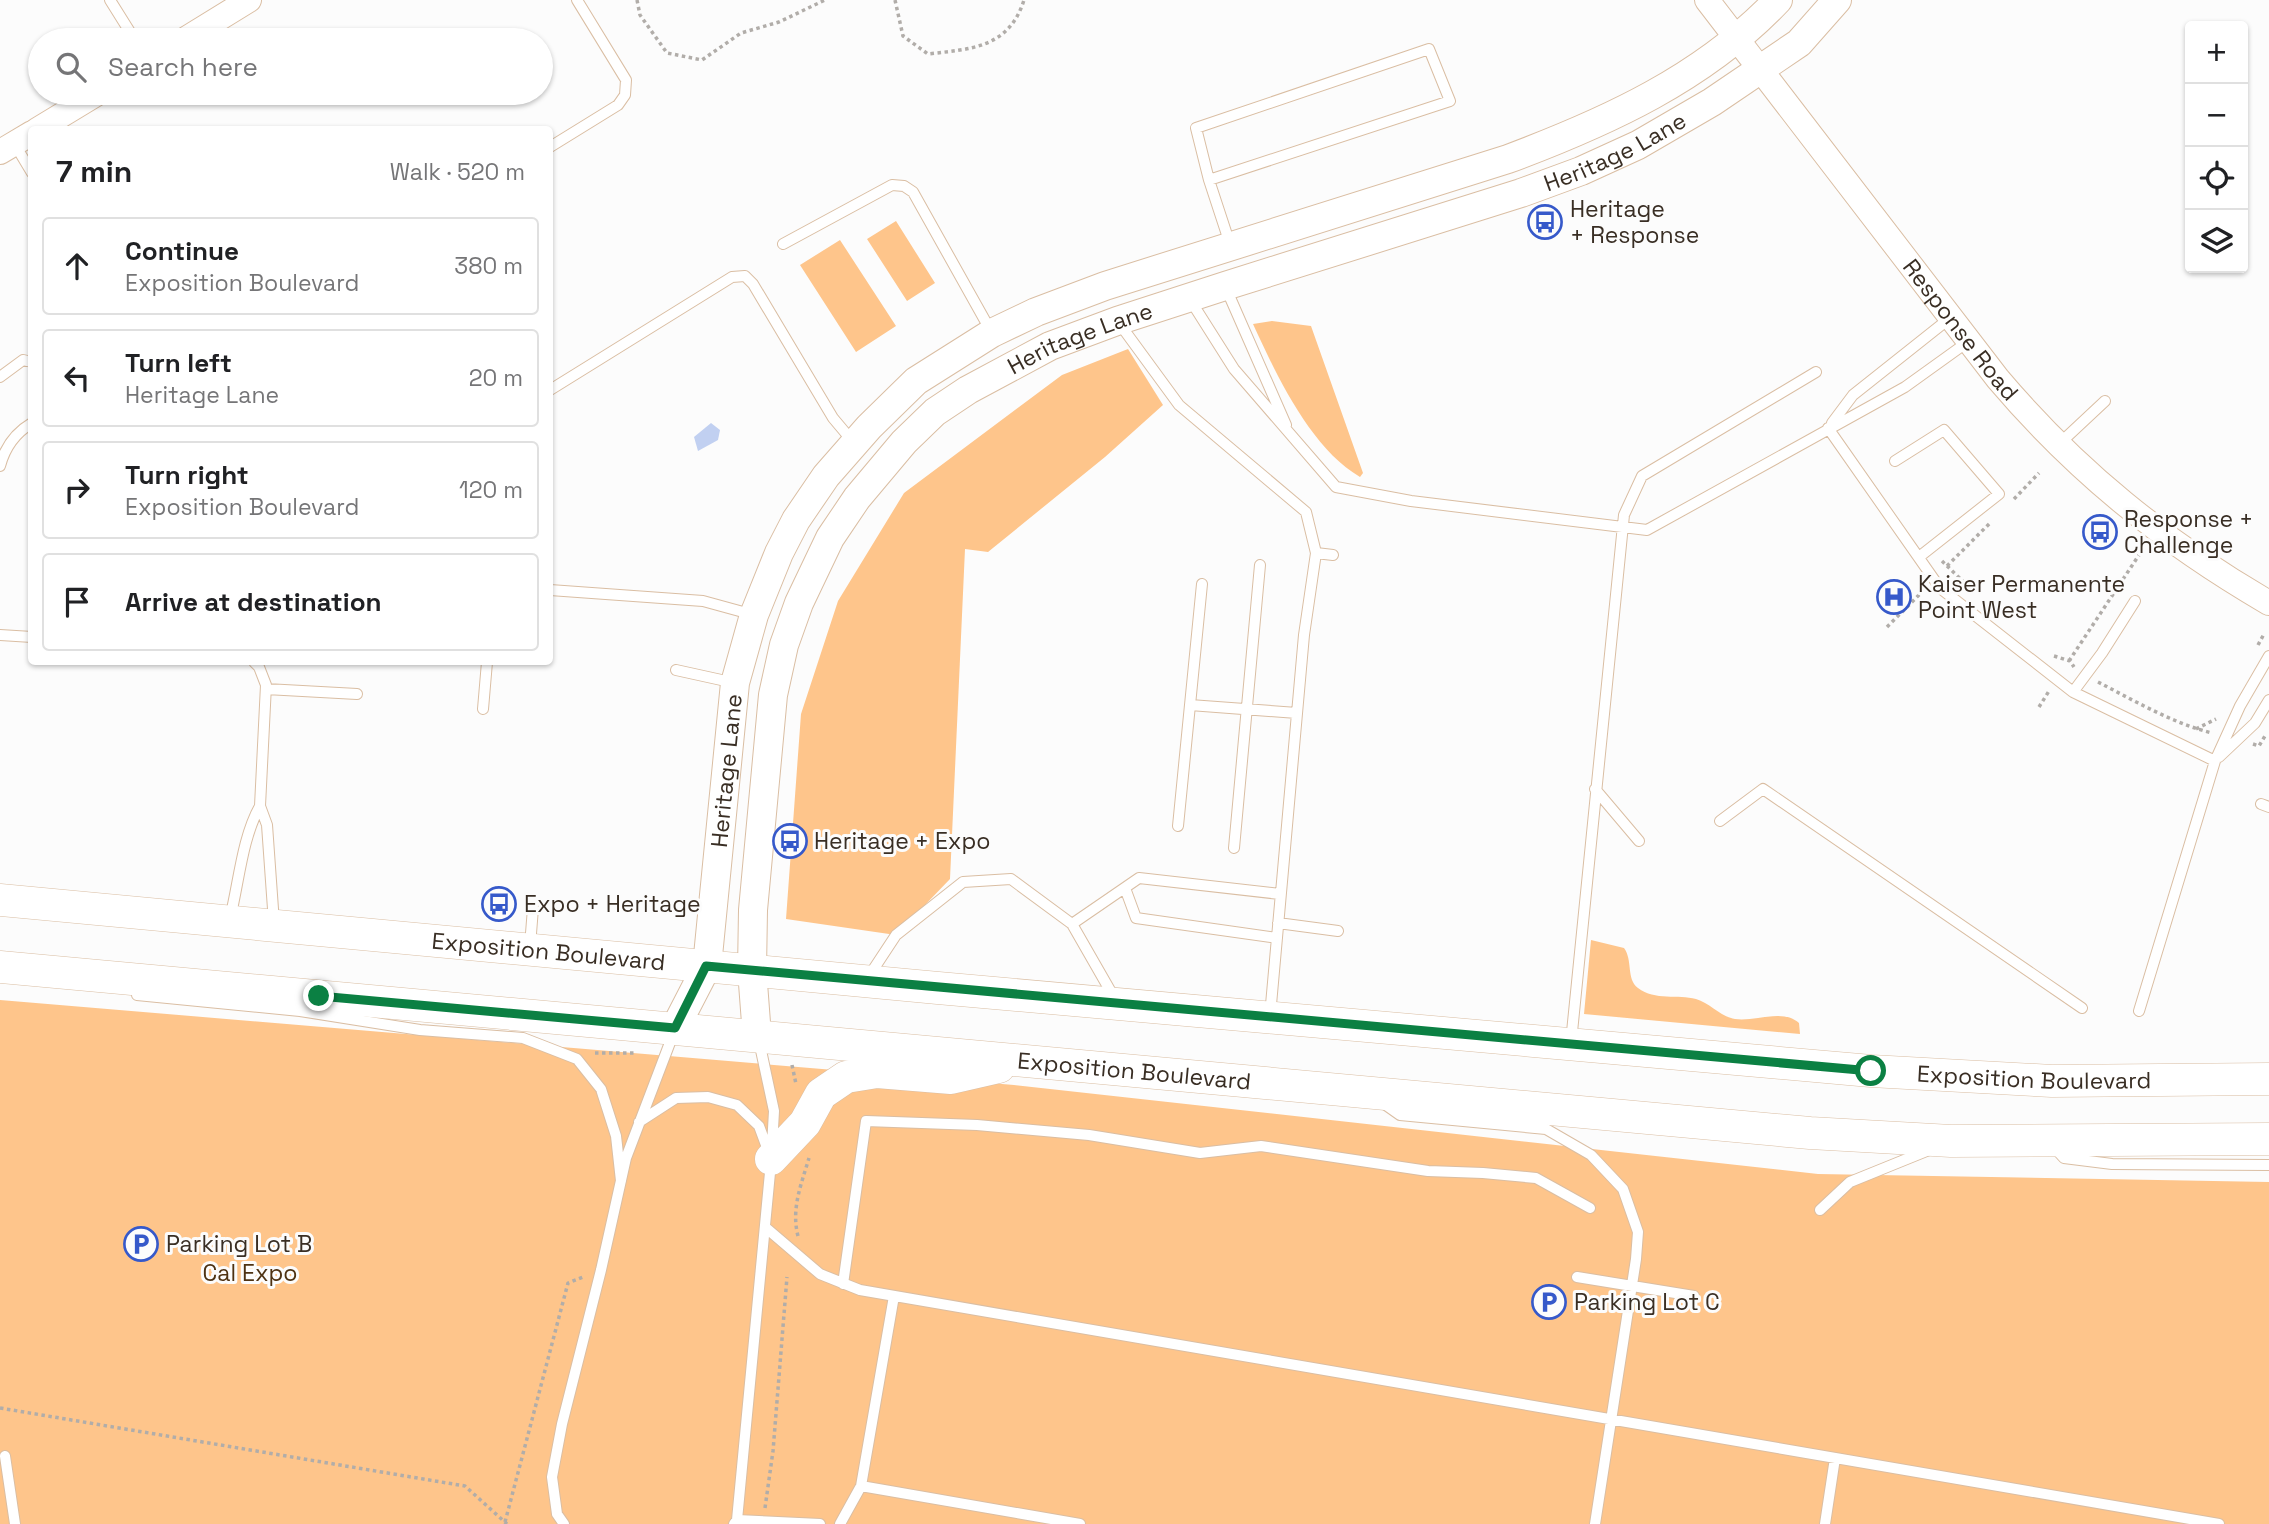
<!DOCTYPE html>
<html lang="en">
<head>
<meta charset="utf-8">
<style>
  :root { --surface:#fff; --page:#f2f2f2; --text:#202124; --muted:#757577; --line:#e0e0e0 }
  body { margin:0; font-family:"Space Grotesk",sans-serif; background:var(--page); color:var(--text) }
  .controls { position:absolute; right:21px; top:21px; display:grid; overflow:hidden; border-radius:7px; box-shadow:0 2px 5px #0004 }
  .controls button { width:63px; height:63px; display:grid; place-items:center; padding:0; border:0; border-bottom:2px solid var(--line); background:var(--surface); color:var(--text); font:35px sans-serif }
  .stop { position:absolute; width:21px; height:21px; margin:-16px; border:5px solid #0b8043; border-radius:50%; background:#fff }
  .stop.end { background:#0b8043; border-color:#fff; box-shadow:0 2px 7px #0008 }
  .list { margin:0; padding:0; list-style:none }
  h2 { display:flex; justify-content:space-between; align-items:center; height:91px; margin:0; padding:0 28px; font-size:30px }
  h2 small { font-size:23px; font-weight:400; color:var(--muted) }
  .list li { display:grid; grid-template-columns:46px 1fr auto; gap:21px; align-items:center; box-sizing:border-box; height:98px; margin:0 14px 14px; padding:0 14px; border:2px solid var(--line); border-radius:7px }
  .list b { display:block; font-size:26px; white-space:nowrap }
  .list p { margin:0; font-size:23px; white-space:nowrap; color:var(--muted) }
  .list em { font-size:23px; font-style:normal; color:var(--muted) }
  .icon { flex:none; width:38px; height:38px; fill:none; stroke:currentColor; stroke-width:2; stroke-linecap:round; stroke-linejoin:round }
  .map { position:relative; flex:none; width:2269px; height:1524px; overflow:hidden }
  .search { position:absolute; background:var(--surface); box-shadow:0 2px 5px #0004; left:28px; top:28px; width:525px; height:77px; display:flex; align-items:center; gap:18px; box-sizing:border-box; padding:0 24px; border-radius:38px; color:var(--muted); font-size:26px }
  .panel { position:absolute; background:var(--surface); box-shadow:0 2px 5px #0004; left:28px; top:126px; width:525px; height:539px; border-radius:7px }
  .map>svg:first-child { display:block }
  .green { fill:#fec58b }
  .water { fill:#c1d0f1 }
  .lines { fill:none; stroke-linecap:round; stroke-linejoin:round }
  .service-casing { stroke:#dabea3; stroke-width:12 }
  .tertiary-casing { stroke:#dabea3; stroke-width:26 }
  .secondary-casing { stroke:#dabea3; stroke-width:30 }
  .primary-casing { stroke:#dabea3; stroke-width:33 }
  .path { stroke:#b1ada9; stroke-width:3.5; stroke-dasharray:3.5 3.5; stroke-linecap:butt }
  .service { stroke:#fff; stroke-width:10 }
  .tertiary { stroke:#fff; stroke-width:24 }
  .secondary { stroke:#fff; stroke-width:28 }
  .primary { stroke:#fff; stroke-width:32 }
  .route { stroke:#0b8043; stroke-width:9 }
  .labels { text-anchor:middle; stroke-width:6; stroke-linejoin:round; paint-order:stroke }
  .street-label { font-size:23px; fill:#392e24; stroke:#fcfcfc }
  .poi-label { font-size:23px; fill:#392e24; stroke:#fcfcfc; text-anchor:start }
  .park-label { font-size:23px; fill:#4e3212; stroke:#fcfcfc }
</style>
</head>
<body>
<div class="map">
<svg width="2269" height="1524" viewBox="0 0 2269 1524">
  <rect width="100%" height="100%" fill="#fcfcfc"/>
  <path class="green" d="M896 221 935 283 907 301 867 239Z
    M840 240 896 326 856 352 800 265Z
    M1272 321 1311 326 1363 473 1360 477C1310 448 1276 374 1253 324Z
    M1128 349 1163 405 1105 457 988 552 965 549 950 879 896 935 786 919 801 714 838 601 904 493 1062 375Z
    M1591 940 1624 948C1633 960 1626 979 1638 988 1655 1001 1678 994 1696 999 1710 1003 1721 1017 1735 1019 1756 1022 1782 1008 1799 1023L1800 1034 1584 1014Z
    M0 1000 1014 1085 1818 1174 2269 1182V1524H0Z"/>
  <path class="water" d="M711 423 720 430 718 440 698 451 694 437Z"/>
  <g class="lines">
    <g class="service-casing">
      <path id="service" d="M110 0 135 40
        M14 143 32 173
        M550 147 618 105 625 95 626 80 577 0
        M1209 180 1196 128 1429 49 1450 101 1209 180 1230 244
        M783 244 892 185 904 186 913 192 992 333
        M1225 286 1286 425
        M1189 298 1234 369 1336 487 1411 501 1647 530 1905 387 1969 341
        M1119 323 1179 405 1306 512 1316 553 1304 635 1270 1016
        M0 377 23 360 32 362
        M550 390 732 277 745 276 753 284 833 418 854 443
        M1832 423 1853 395 1950 318
        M1828 428 1940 588 2073 692 2215 761
        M2058 445 2105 401
        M1895 461 1944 430 1999 494 1919 557
        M0 466C5 447 15 433 32 423
        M1316 553 1333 555
        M550 590 703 601 754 615
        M0 635 32 637
        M254 662 259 667 266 685 260 806 267 825 274 923
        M676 670 735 683
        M266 689 357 694
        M2073 692 2102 653 2135 601
        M1190 705 1297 713
        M483 709 487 662
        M2219 757 2255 723 2269 700
        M1595 789 1639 841
        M2261 804 2269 807
        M1720 821 1763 789 2082 1008
        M1178 826 1202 584
        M1234 848 1260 565
        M1125 888 1136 918 1277 938
        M230 918C239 882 242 838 260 806
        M1278 923 1338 931
        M1072 924 1139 878 1280 894
        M530 946 533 908
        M869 976 896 935 963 882 1011 879 1072 924 1115 999
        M137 995 300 1011 420 1030 523 1038 577 1059 601 1089 616 1136 621 1181
        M2139 1011 2215 761 2240 706 2269 656
        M759 1041 774 1111 772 1146
        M1571 1042 1624 515 1642 476 1816 372
        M1383 1103 1400 1115 1546 1129 1591 1155 1623 1189 1638 1232 1636 1259 1595 1524
        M639 1122 676 1098 708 1097 737 1105 759 1126 769 1153
        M2053 1146 2064 1158 2112 1164 2269 1165
        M1820 1210 1850 1182 1929 1150
        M765 1227 820 1274 860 1290 2219 1524
        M1577 1277 1694 1296
        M843 1284 866 1121 977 1125 1089 1135 1200 1153 1261 1146 1428 1171 1483 1173 1536 1178 1590 1208
        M5 1456 15 1524
        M861 1486 894 1296
        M737 1520 820 1524
        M564 1524 557 1514 552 1477 562 1424 601 1270 626 1158 674 1032
        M734 1524 737 1520 771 1162
        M840 1524 861 1486 1080 1524
        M1825 1524 1835 1458"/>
    </g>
    <g class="tertiary-casing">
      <g id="tertiary">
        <path id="s1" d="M1707 0 1998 379C2077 472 2164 542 2269 603"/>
        <path d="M184 40 249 0"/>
        <path d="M37 130 98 93"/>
        <path d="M0 152 32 133"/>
      </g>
    </g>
    <g class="secondary-casing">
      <g id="secondary">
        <path id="s2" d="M675 1028 707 966 735 683 754 615 779 553 796 520 826 476 869 427 916 381 992 333 1036 312 1105 286 1508 159C1607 122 1704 78 1778 0"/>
        <path id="s3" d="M757 1036 752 970 753 910 773 695 784 645 799 603 830 538 857 498 904 442 935 412 968 390 1050 346 1117 321 1225 286 1521 193 1581 171 1638 145 1712 102 1799 43 1837 0"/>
      </g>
    </g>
    <g class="primary-casing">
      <g id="primary">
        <path id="s4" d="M0 900 938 988 1871 1071 2052 1081 2269 1079"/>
        <path id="s5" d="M0 967 1810 1133 1951 1141 2269 1139"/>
        <path d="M771 1159 805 1123 821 1094 846 1077 877 1072 951 1078 999 1067"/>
      </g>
    </g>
    <path class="path" d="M637 0 640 15 667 53 702 60 741 33 779 22 825 0
      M895 0 903 36 928 54C971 49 1009 48 1024 0
      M2014 499 2039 473
      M1942 561 1977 595
      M1947 566 1991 522
      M1887 627 1925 589
      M2258 645 2264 634
      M2054 656 2070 661 2074 667
      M2069 661 2139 555
      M2098 682C2135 701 2172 723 2212 733
      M2039 707 2049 691
      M2196 729 2216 719
      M2253 744 2259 746 2265 736
      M595 1053H634
      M792 1065 796 1084
      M798 1236C791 1209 801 1185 809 1158
      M0 1408 465 1486 507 1524
      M765 1508 773 1451 787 1277
      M505 1522 568 1283 583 1277"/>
    <use href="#service" class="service"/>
    <use href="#tertiary" class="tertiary"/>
    <use href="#secondary" class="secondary"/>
    <use href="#primary" class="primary"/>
  </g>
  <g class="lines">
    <path class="route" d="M319 996 675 1028 706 966 1871 1071"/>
  </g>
  <defs>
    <g id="bus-ring" transform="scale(1.75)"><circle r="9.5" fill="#fcfcfc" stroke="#3659ca" stroke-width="1.5"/><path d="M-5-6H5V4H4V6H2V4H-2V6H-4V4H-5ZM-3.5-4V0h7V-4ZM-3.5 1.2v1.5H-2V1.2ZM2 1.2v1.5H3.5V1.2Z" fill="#3659ca"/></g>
    <g id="hospital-ring" transform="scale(1.75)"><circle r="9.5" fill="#fcfcfc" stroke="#3659ca" stroke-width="1.5"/><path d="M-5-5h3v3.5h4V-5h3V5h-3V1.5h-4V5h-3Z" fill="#3659ca"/></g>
    <g id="parking-ring" transform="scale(1.75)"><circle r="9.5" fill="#fcfcfc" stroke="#3659ca" stroke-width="1.5"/><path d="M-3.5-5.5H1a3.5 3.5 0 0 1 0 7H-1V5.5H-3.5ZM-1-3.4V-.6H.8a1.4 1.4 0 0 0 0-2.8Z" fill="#3659ca"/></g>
  </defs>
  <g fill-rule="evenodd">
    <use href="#bus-ring" x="1545" y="222"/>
    <use href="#bus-ring" x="2100" y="532"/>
    <use href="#hospital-ring" x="1894" y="597"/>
    <use href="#bus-ring" x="790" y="841"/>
    <use href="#bus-ring" x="499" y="904"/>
    <use href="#parking-ring" x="141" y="1244"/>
    <use href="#parking-ring" x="1549" y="1302"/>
  </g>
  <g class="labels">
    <g class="street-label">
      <text dy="8" stroke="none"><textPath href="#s3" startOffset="1405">Heritage Lane</textPath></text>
      <text dy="8" stroke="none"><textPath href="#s1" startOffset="416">Response Road</textPath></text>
      <text dy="8" stroke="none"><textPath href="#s3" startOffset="838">Heritage Lane</textPath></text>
      <text dy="8" stroke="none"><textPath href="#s2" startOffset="266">Heritage Lane</textPath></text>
      <text dy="8" stroke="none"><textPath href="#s4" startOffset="551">Exposition Boulevard</textPath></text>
      <text dy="8" stroke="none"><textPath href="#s5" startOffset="1139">Exposition Boulevard</textPath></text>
      <text dy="8" stroke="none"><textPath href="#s4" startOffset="2042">Exposition Boulevard</textPath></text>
    </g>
    <g class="poi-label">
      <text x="1570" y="217">Heritage<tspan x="1570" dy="26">+ Response</tspan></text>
      <text x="2124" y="527">Response +<tspan x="2124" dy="26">Challenge</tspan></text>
      <text x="1918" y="592">Kaiser Permanente<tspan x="1918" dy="26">Point West</tspan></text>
      <text x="814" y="849">Heritage + Expo</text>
      <text x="524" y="912">Expo + Heritage</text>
      <text x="166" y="1252">Parking Lot B</text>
      <text x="1574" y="1310">Parking Lot C</text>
    </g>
    <g class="park-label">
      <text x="250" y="1281">Cal Expo</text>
    </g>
  </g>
</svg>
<div class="controls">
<button>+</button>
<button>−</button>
<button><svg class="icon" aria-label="locate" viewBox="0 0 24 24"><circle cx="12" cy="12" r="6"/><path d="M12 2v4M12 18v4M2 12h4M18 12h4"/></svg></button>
<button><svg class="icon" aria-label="layers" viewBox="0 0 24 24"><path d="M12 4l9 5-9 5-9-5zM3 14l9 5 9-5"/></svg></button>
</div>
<div class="stop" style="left:1871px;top:1071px"></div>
<div class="stop end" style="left:319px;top:996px"></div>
<div class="search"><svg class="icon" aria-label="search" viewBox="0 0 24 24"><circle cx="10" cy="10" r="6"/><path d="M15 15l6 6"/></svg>Search here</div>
<section class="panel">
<h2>7 min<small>Walk · 520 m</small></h2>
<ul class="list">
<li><svg class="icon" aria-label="ahead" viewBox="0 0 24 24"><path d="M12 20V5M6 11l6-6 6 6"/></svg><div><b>Continue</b><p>Exposition Boulevard</p></div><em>380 m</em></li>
<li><svg class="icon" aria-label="left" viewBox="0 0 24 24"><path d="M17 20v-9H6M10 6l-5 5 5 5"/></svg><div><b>Turn left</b><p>Heritage Lane</p></div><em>20 m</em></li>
<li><svg class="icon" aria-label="right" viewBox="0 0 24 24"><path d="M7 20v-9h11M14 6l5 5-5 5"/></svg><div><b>Turn right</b><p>Exposition Boulevard</p></div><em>120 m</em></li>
<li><svg class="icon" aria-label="arrive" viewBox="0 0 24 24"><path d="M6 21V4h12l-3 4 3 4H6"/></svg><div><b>Arrive at destination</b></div></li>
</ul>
</section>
</div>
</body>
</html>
